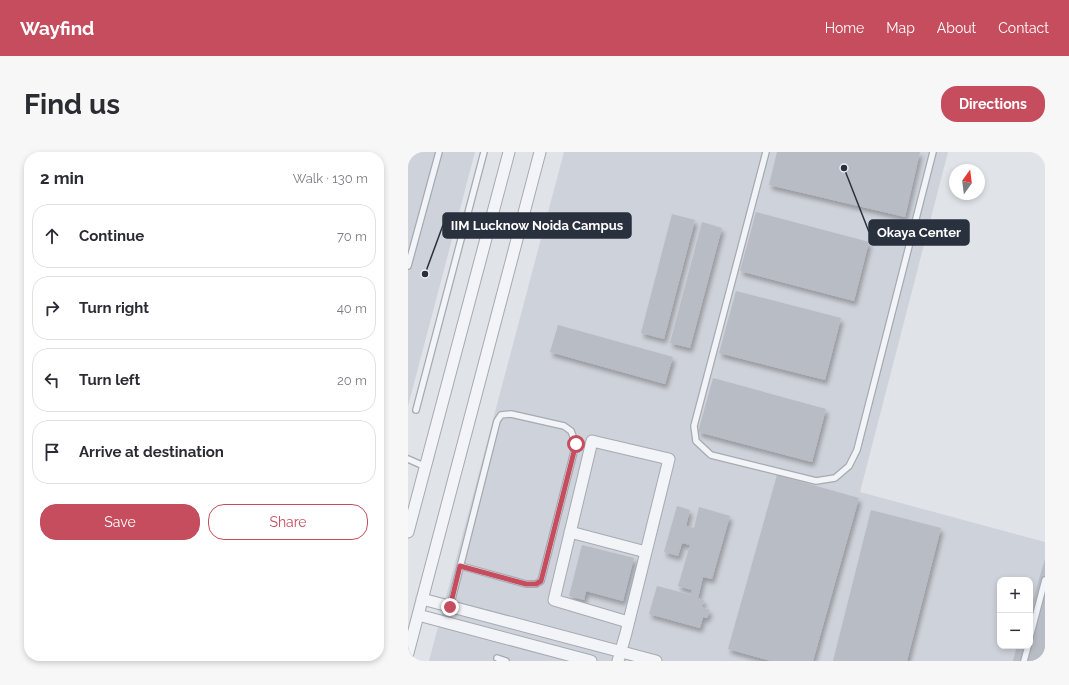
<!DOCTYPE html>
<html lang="en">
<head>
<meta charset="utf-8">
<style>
  :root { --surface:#fff; --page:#f7f7f7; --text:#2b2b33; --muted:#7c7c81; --line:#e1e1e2; --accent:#c54d5e }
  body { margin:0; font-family:Raleway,sans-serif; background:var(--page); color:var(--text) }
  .controls { position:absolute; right:12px; bottom:12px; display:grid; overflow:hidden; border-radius:8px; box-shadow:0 2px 6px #0003 }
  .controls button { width:36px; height:36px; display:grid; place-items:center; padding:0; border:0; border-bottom:1px solid var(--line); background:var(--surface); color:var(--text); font:20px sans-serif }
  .compass { position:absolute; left:541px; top:12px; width:36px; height:36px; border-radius:50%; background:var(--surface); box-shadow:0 2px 6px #0003; rotate:14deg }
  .stop { position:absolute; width:12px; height:12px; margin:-9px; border:3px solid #c54d5e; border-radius:50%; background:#fff }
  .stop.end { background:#c54d5e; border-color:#fff; box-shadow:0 1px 4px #0008 }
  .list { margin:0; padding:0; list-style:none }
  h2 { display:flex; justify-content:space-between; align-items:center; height:52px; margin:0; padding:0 16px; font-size:17px }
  h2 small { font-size:13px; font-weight:400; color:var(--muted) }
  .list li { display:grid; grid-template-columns:26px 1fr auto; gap:12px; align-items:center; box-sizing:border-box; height:64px; margin:0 8px 8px; padding:0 8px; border:1px solid var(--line); border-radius:16px }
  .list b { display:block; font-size:15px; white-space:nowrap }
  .list em { font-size:13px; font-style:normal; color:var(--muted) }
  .actions { display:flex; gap:8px; padding:12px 16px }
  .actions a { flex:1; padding:9px 0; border:1px solid var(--accent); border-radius:16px; text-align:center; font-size:14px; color:var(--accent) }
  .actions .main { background:var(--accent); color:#fff }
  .icon { flex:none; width:22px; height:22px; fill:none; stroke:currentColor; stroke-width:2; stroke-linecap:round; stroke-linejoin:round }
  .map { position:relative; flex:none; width:637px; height:509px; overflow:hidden; border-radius:16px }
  header { display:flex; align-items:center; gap:24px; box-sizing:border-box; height:56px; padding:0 20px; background:var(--accent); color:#fff }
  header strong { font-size:19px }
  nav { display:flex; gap:22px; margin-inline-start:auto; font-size:14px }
  .intro { display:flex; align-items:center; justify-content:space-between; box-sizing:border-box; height:96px; padding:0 24px }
  h1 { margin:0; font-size:28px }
  .button { padding:10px 18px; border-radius:16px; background:var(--accent); color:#fff; font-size:14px; font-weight:700 }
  main { display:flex; gap:24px; padding:0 24px }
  aside { flex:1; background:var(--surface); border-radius:16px; box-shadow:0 2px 6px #0003 }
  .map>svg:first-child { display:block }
  .built { fill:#ced2da; fill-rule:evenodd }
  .building { fill:#b8bcc4; filter:url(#shadow) }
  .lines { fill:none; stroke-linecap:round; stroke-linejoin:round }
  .lane-casing { stroke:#a6aab2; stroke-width:8 }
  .street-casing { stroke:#a6aab2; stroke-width:13 }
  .lane { stroke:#f2f4f7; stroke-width:5.5 }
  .street { stroke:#f2f4f7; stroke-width:11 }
  .route { stroke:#c54d5e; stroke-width:5 }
  .leader { fill:none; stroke:#2a313e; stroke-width:1.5 }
  .callout-dot { fill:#2a313e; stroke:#eff2f6; stroke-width:1.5 }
  .callout { fill:#2a313e; stroke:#2a313e; stroke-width:1.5 }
  .callout-label { font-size:13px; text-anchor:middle; font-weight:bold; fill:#fff }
</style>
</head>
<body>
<header>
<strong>Wayfind</strong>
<nav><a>Home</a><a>Map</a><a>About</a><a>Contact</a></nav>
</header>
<div class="intro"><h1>Find us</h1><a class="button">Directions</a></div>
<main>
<aside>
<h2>2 min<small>Walk · 130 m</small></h2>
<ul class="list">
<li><svg class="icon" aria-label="ahead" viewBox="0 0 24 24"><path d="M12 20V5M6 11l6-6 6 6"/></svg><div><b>Continue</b></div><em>70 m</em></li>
<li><svg class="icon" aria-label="right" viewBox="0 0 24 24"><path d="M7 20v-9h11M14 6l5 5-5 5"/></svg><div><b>Turn right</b></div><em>40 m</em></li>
<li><svg class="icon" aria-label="left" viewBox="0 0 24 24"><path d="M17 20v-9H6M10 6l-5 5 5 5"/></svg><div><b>Turn left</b></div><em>20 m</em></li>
<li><svg class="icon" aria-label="arrive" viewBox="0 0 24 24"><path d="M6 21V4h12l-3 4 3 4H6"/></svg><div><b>Arrive at destination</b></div></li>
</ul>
<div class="actions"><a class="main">Save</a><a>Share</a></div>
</aside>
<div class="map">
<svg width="637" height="509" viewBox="0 0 637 509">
  <defs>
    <filter id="shadow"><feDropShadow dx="2.5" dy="4.5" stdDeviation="2" flood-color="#0004"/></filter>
  </defs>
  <rect width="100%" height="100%" fill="#e0e3e8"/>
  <path class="built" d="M0 0H67L0 254Z
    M156 0H540L452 340 637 390V509H21ZM592 428H622V494H592Z"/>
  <path class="building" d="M369 0H512L497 65 361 33Z
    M348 60 461 90 446 149 332 119Z
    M264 62 287 68 256 187 233 181Z
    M294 70 314 76 282 196 262 191Z
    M328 139 433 166 417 228 311 201Z
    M150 173 265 205 257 232 142 200Z
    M305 226 418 257 404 310 290 280Z
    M369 323 451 346 405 509H363L320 497Z
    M269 354 282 358 278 374 286 376 291 355 322 364 304 427 295 425 290 446 296 448 294 455 302 458 299 466 295 465 292 476 241 462 249 434 283 443 284 438 270 434 282 393 274 391 270 404 256 400Z
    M463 358 533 376 499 509H425Z
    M174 393 226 406 215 449 178 439 176 448 161 444Z
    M637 407V509H605L609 494H622L625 448Z"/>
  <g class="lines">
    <g class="lane-casing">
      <path id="lane" d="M358 0 286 274 288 289 303 303 408 329 427 326 441 314 449 298 525 0
        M0 114 31 0
        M8 258 76 0
        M0 307 18 315
        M42 455 89 269 93 263 103 262 156 274 163 279 168 292 133 429 128 432H118L53 414
        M622 485 637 428
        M89 506 98 509
        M616 509 620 494"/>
    </g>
    <g class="street-casing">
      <path id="street" d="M0 380 101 0
        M162 380 238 400
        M14 447 248 509
        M10 463 183 509
        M0 501 132 0
        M210 509 218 481 261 307 184 289 146 448 220 470"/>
    </g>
    <use href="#lane" class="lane"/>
    <use href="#street" class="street"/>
  </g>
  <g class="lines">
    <path class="route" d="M42 455 52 414 118 432H128L133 429 168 292"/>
  </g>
  <path class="leader" d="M17 122L35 73M436 16L461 80"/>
  <g class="callout-dot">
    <circle cx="17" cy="122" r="4"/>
    <circle cx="436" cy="16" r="4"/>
  </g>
  <g class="callout">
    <rect x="35" y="61" width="188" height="25" rx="4"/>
    <rect x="461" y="68" width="100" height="25" rx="4"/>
  </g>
  <g class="callout-label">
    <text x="129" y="78">IIM Lucknow Noida Campus</text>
    <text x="511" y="85">Okaya Center</text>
  </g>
</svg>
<div class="controls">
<button>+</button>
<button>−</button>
</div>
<svg class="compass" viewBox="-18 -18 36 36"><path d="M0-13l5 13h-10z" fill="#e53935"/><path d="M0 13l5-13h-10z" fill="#7c7c81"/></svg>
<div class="stop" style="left:168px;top:292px"></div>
<div class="stop end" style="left:42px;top:455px"></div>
</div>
</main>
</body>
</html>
